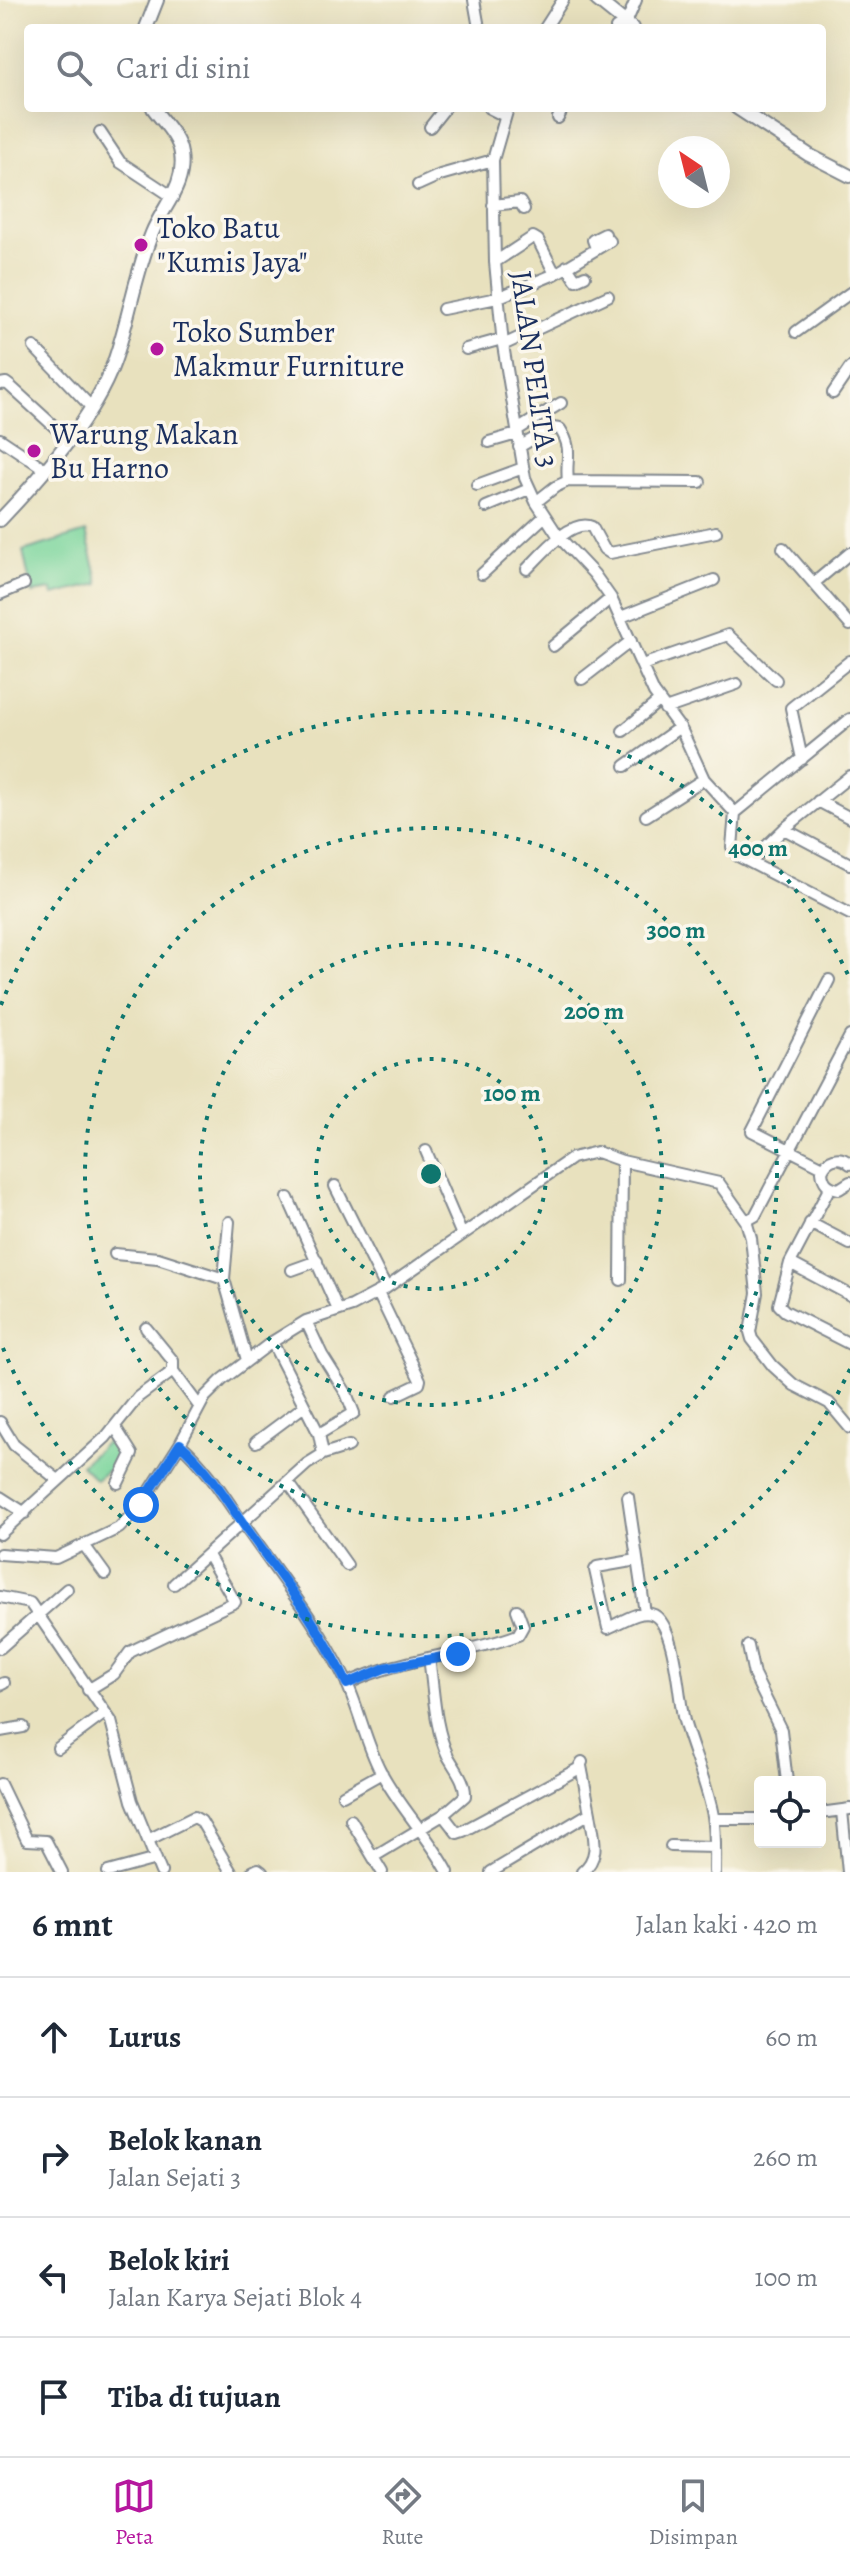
<!DOCTYPE html>
<html lang="id">
<head>
<meta charset="utf-8">
<style>
  :root { --surface:#fff; --page:#f6f6f7; --text:#1f2937; --muted:#747a83; --line:#e0e1e3; --accent:#b5179e }
  body { margin:0; font-family:Alegreya,serif; background:var(--page); color:var(--text) }
  .controls { position:absolute; right:24px; bottom:24px; display:grid; overflow:hidden; border-radius:8px; box-shadow:0 8px 32px #0002 }
  .controls button { width:72px; height:72px; display:grid; place-items:center; padding:0; border:0; border-bottom:2px solid var(--line); background:var(--surface); color:var(--text); font:40px sans-serif }
  .compass { position:absolute; left:658px; top:136px; width:72px; height:72px; border-radius:50%; background:var(--surface); box-shadow:0 8px 32px #0002; rotate:325deg }
  .stop { position:absolute; width:24px; height:24px; margin:-18px; border:6px solid #1a73e8; border-radius:50%; background:#fff }
  .stop.end { background:#1a73e8; border-color:#fff; box-shadow:0 2px 8px #0008 }
  .list { margin:0; padding:0; list-style:none }
  h2 { display:flex; justify-content:space-between; align-items:center; height:104px; margin:0; padding:0 32px; font-size:34px }
  h2 small { font-size:26px; font-weight:400; color:var(--muted) }
  .list li { display:grid; grid-template-columns:52px 1fr auto; gap:24px; align-items:center; box-sizing:border-box; height:120px; padding:0 32px; border-top:2px solid var(--line) }
  .list b { display:block; font-size:30px; white-space:nowrap }
  .list p { margin:0; font-size:26px; white-space:nowrap; color:var(--muted) }
  .list em { font-size:26px; font-style:normal; color:var(--muted) }
  .icon { flex:none; width:44px; height:44px; fill:none; stroke:currentColor; stroke-width:2; stroke-linecap:round; stroke-linejoin:round }
  .map { position:relative; flex:none; width:850px; height:1872px; overflow:hidden }
  .search { position:absolute; background:var(--surface); box-shadow:0 8px 32px #0002; left:24px; right:24px; top:24px; height:88px; display:flex; align-items:center; gap:20px; box-sizing:border-box; padding:0 28px; border-radius:8px; color:var(--muted); font-size:30px }
  .sheet { height:584px; background:var(--surface) }
  nav { display:flex; justify-content:space-around; align-items:center; box-sizing:border-box; height:112px; border-top:2px solid var(--line); background:var(--surface); font-size:22px; color:var(--muted) }
  nav a { display:grid; justify-items:center; gap:4px }
  nav .on { color:var(--accent) }
  .map>svg:first-child { display:block }
  .green { fill:#7cd59c; stroke:#4c827d; stroke-width:2 }
  .lines { fill:none; stroke-linecap:round; stroke-linejoin:round }
  .minor-casing { stroke:#82888e; stroke-width:14 }
  .major-casing { stroke:#82888e; stroke-width:16 }
  .minor { stroke:#fff; stroke-width:10 }
  .major { stroke:#fff; stroke-width:12 }
  .route { stroke:#1a73e8; stroke-width:10 }
  .ring { fill:none; stroke:#0f766e; stroke-width:4; stroke-dasharray:4 8 }
  .poi-dot { fill:#b5179e; stroke:#fbf7ec; stroke-width:3 }
  .labels { text-anchor:middle; stroke-width:7; stroke-linejoin:round; paint-order:stroke }
  .poi-label { font-size:30px; fill:#1b2f5e; stroke:#fbf7ec; text-anchor:start }
  .street-label { font-size:30px; fill:#1b2f5e; stroke:#fbf7ec }
  .centre { fill:#0f766e; stroke:#fbf7ec; stroke-width:4 }
  .ring-label { font-size:24px; text-anchor:middle; font-weight:bold; fill:#0f766e; stroke:#fbf7ec; stroke-width:7; stroke-linejoin:round; paint-order:stroke }
</style>
</head>
<body>
<div class="map">
<svg width="850" height="1872" viewBox="0 0 850 1872">
  <rect width="100%" height="100%" fill="#fbf7ec"/>
  <filter id="ink" filterUnits="userSpaceOnUse"><feTurbulence type="fractalNoise" baseFrequency=".0125" numOctaves="2"/><feDisplacementMap in="SourceGraphic" scale="16" xChannelSelector="R" yChannelSelector="G"/><feConvolveMatrix kernelMatrix="1 2 1 2 8 2 1 2 1" color-interpolation-filters="sRGB"/></filter>
  <filter id="wash" filterUnits="userSpaceOnUse"><feTurbulence type="fractalNoise" baseFrequency=".006" numOctaves="4" result="noise"/><feDisplacementMap in="SourceGraphic" scale="32" xChannelSelector="R" yChannelSelector="G"/><feGaussianBlur stdDeviation="1.8" result="paint"/><feColorMatrix in="noise" values="0 0 0 0 0 0 0 0 0 0 0 0 0 0 0 0 0 1.4 0 .05"/><feComposite in="paint" operator="in"/></filter>
  <g filter="url(#wash)">
    <rect width="100%" height="100%" fill="#e8e1be"/>
    <path class="green" d="M86 532 99 584 53 595 52 590 32 593 23 551Z
      M111 1438 126 1455 96 1480 81 1465Z"/>
  </g>
  <g filter="url(#ink)">
    <g class="lines">
      <g class="minor-casing">
        <path id="minor" d="M474 0 479 28
          M545 28 563 0
          M616 28 626 23 636 0
          M489 108 505 116
          M508 108 493 160 495 262 503 345 525 478 536 502 559 537 594 574 611 598 654 693 682 731 704 779 735 813
          M558 118 563 108
          M430 127 445 108
          M100 132 120 162 173 197
          M418 185 440 175 493 160
          M493 205 520 202 524 209
          M596 248 593 240 605 234
          M495 262 533 237 538 240 555 274
          M567 266 576 280 585 276
          M443 309 497 298 555 274 610 241
          M796 332 850 293
          M503 345 608 296
          M34 347 92 408
          M466 349 502 339
          M0 384 6 383 10 386 68 439
          M833 393 850 368
          M517 430 561 403
          M0 439 45 469
          M489 442 517 434
          M519 447 552 428 560 429C574 450 565 459 568 481
          M477 485 523 468
          M536 502 555 487 568 481 700 482
          M486 507 529 489
          M783 548 850 625
          M527 569C541 555 571 518 592 527L604 549 610 553 716 532
          M482 574 545 516
          M814 583 850 553
          M0 594 24 584
          M621 617 714 580
          M553 646 611 598
          M642 665 728 635 776 680
          M582 679 631 641
          M665 709 737 684
          M623 731 659 701
          M802 759 791 708 850 661
          M625 766 680 727
          M818 801 850 818
          M735 813 732 847 738 856 850 914
          M735 813 850 719
          M646 816 704 779
          M784 829 850 864
          M750 862 784 829 850 776
          M426 1151 462 1235
          M850 1164C840 1154 827 1158 822 1171 823 1183 828 1187 839 1189L850 1182
          M823 1167 752 1131 829 980
          M335 1186 386 1288
          M830 1187 790 1263 779 1305 785 1311 850 1344
          M288 1198 338 1310
          M746 1221 755 1216 850 1036
          M229 1222 224 1279 247 1360
          M810 1223 850 1244
          M115 1254 158 1258 224 1279
          M790 1263 850 1295
          M292 1270 317 1261
          M621 1280 622 1161
          M378 1293 420 1380 419 1384 394 1396
          M306 1321 322 1355 346 1393 354 1413 319 1434
          M146 1328 173 1361V1371L199 1406
          M272 1342 319 1434 323 1454
          M0 1422 14 1445 58 1480
          M115 1427 132 1454 118 1483
          M256 1442 303 1407
          M180 1444C210 1470 228 1503 251 1535 284 1582 320 1627 345 1679 359 1708 365 1741 380 1770 399 1807 429 1836 448 1872
          M288 1482 347 1565
          M0 1497 25 1513
          M628 1497 645 1613
          M0 1534 106 1437 138 1397 173 1371
          M84 1545 105 1574
          M0 1554 56 1558 119 1528 141 1505 180 1444 205 1397 222 1380 272 1342 306 1321 352 1306 386 1288 572 1158 597 1152 622 1161 719 1183 746 1221 751 1238 757 1293 750 1332 752 1339 773 1366 794 1385 829 1403 850 1428
          M637 1560 597 1567 595 1570 608 1628C620 1623 641 1608 654 1615 676 1627 678 1697 684 1721 693 1753 707 1783 713 1816 716 1834 715 1854 715 1872
          M174 1584 307 1464 323 1454 349 1446
          M0 1597 30 1603 111 1721 132 1801 161 1872
          M748 1646 754 1675 781 1730 787 1782
          M0 1648 67 1589
          M347 1684C401 1657 462 1656 518 1635L523 1626 517 1610
          M0 1685 4 1683
          M88 1690 114 1674 130 1652 138 1648 235 1602 208 1555
          M0 1731 23 1727
          M58 1748 105 1713
          M0 1784 27 1840 46 1841 62 1872
          M343 1795 382 1773
          M842 1811 848 1872
          M820 1813 850 1809
          M443 1815 457 1833 463 1831 578 1769 582 1762
          M714 1819H760
          M351 1820 382 1872
          M148 1840 194 1817 201 1821 231 1872
          M671 1846 715 1847
          M373 1857 443 1815 465 1796C466 1781 455 1769 448 1756 434 1727 434 1690 429 1658
          M108 1872 156 1859
          M252 1872 258 1869 262 1872
          M491 1872 590 1813 581 1766
          M582 1872C602 1856 593 1835 590 1813"/>
      </g>
      <g class="major-casing">
        <path id="major" d="M597 0 632 28
          M146 28 157 0
          M737 108 809 155 850 176
          M0 520C41 477 94 418 114 362 129 320 135 274 152 233 163 206 186 186 181 154 179 137 163 122 153 108"/>
      </g>
      <use href="#minor" class="minor"/>
      <use href="#major" class="major"/>
    </g>
  </g>
  <g class="lines" filter="url(#ink)">
    <path class="route" d="M141 1505 180 1444C210 1470 228 1503 251 1535 287 1585 321 1628 347 1684L385 1668 458 1654"/>
  </g>
  <g class="ring">
    <circle cx="431" cy="1174" r="115"/>
    <circle cx="431" cy="1174" r="231"/>
    <circle cx="431" cy="1174" r="346"/>
    <path d="M850 1369A462 462 0 0 1 1 1343M1 1005A462 462 0 0 1 850 979"/>
  </g>
  <g class="poi-dot">
    <circle cx="141" cy="245" r="8"/>
    <circle cx="157" cy="349" r="8"/>
    <circle cx="34" cy="451" r="8"/>
  </g>
  <g class="labels">
    <g class="poi-label">
      <text x="157" y="238">Toko Batu<tspan x="157" dy="34">"Kumis Jaya"</tspan></text>
      <text x="173" y="342">Toko Sumber<tspan x="173" dy="34">Makmur Furniture</tspan></text>
      <text x="50" y="444">Warung Makan<tspan x="50" dy="34">Bu Harno</tspan></text>
    </g>
    <g class="street-label">
      <text transform="translate(535 369) rotate(82)" y="10">JALAN PELITA 3</text>
    </g>
  </g>
  <circle cx="431" cy="1174" r="12" class="centre"/>
  <g class="ring-label">
    <text x="758" y="856">400 m</text>
    <text x="676" y="938">300 m</text>
    <text x="594" y="1019">200 m</text>
    <text x="512" y="1101">100 m</text>
  </g>
</svg>
<div class="controls">
<button><svg class="icon" aria-label="locate" viewBox="0 0 24 24"><circle cx="12" cy="12" r="6"/><path d="M12 2v4M12 18v4M2 12h4M18 12h4"/></svg></button>
</div>
<svg class="compass" viewBox="-18 -18 36 36"><path d="M0-13l5 13h-10z" fill="#e53935"/><path d="M0 13l5-13h-10z" fill="#747a83"/></svg>
<div class="stop" style="left:141px;top:1505px"></div>
<div class="stop end" style="left:458px;top:1654px"></div>
<div class="search"><svg class="icon" aria-label="search" viewBox="0 0 24 24"><circle cx="10" cy="10" r="6"/><path d="M15 15l6 6"/></svg>Cari di sini</div>
</div>
<section class="sheet">
<h2>6 mnt<small>Jalan kaki · 420 m</small></h2>
<ul class="list">
<li><svg class="icon" aria-label="ahead" viewBox="0 0 24 24"><path d="M12 20V5M6 11l6-6 6 6"/></svg><div><b>Lurus</b></div><em>60 m</em></li>
<li><svg class="icon" aria-label="right" viewBox="0 0 24 24"><path d="M7 20v-9h11M14 6l5 5-5 5"/></svg><div><b>Belok kanan</b><p>Jalan Sejati 3</p></div><em>260 m</em></li>
<li><svg class="icon" aria-label="left" viewBox="0 0 24 24"><path d="M17 20v-9H6M10 6l-5 5 5 5"/></svg><div><b>Belok kiri</b><p>Jalan Karya Sejati Blok 4</p></div><em>100 m</em></li>
<li><svg class="icon" aria-label="arrive" viewBox="0 0 24 24"><path d="M6 21V4h12l-3 4 3 4H6"/></svg><div><b>Tiba di tujuan</b></div></li>
</ul>
</section>
<nav>
<a class="on"><svg class="icon" aria-label="map" viewBox="0 0 24 24"><path d="M3 6l6-2 6 2 6-2v14l-6 2-6-2-6 2zM9 4v14M15 6v14"/></svg>Peta</a>
<a><svg class="icon" aria-label="directions" viewBox="0 0 24 24"><path d="M12 3l9 9-9 9-9-9zM9 14v-3h6M13 9l2 2-2 2"/></svg>Rute</a>
<a><svg class="icon" aria-label="saved" viewBox="0 0 24 24"><path d="M7 4h10v16l-5-4-5 4z"/></svg>Disimpan</a>
</nav>
</body>
</html>
